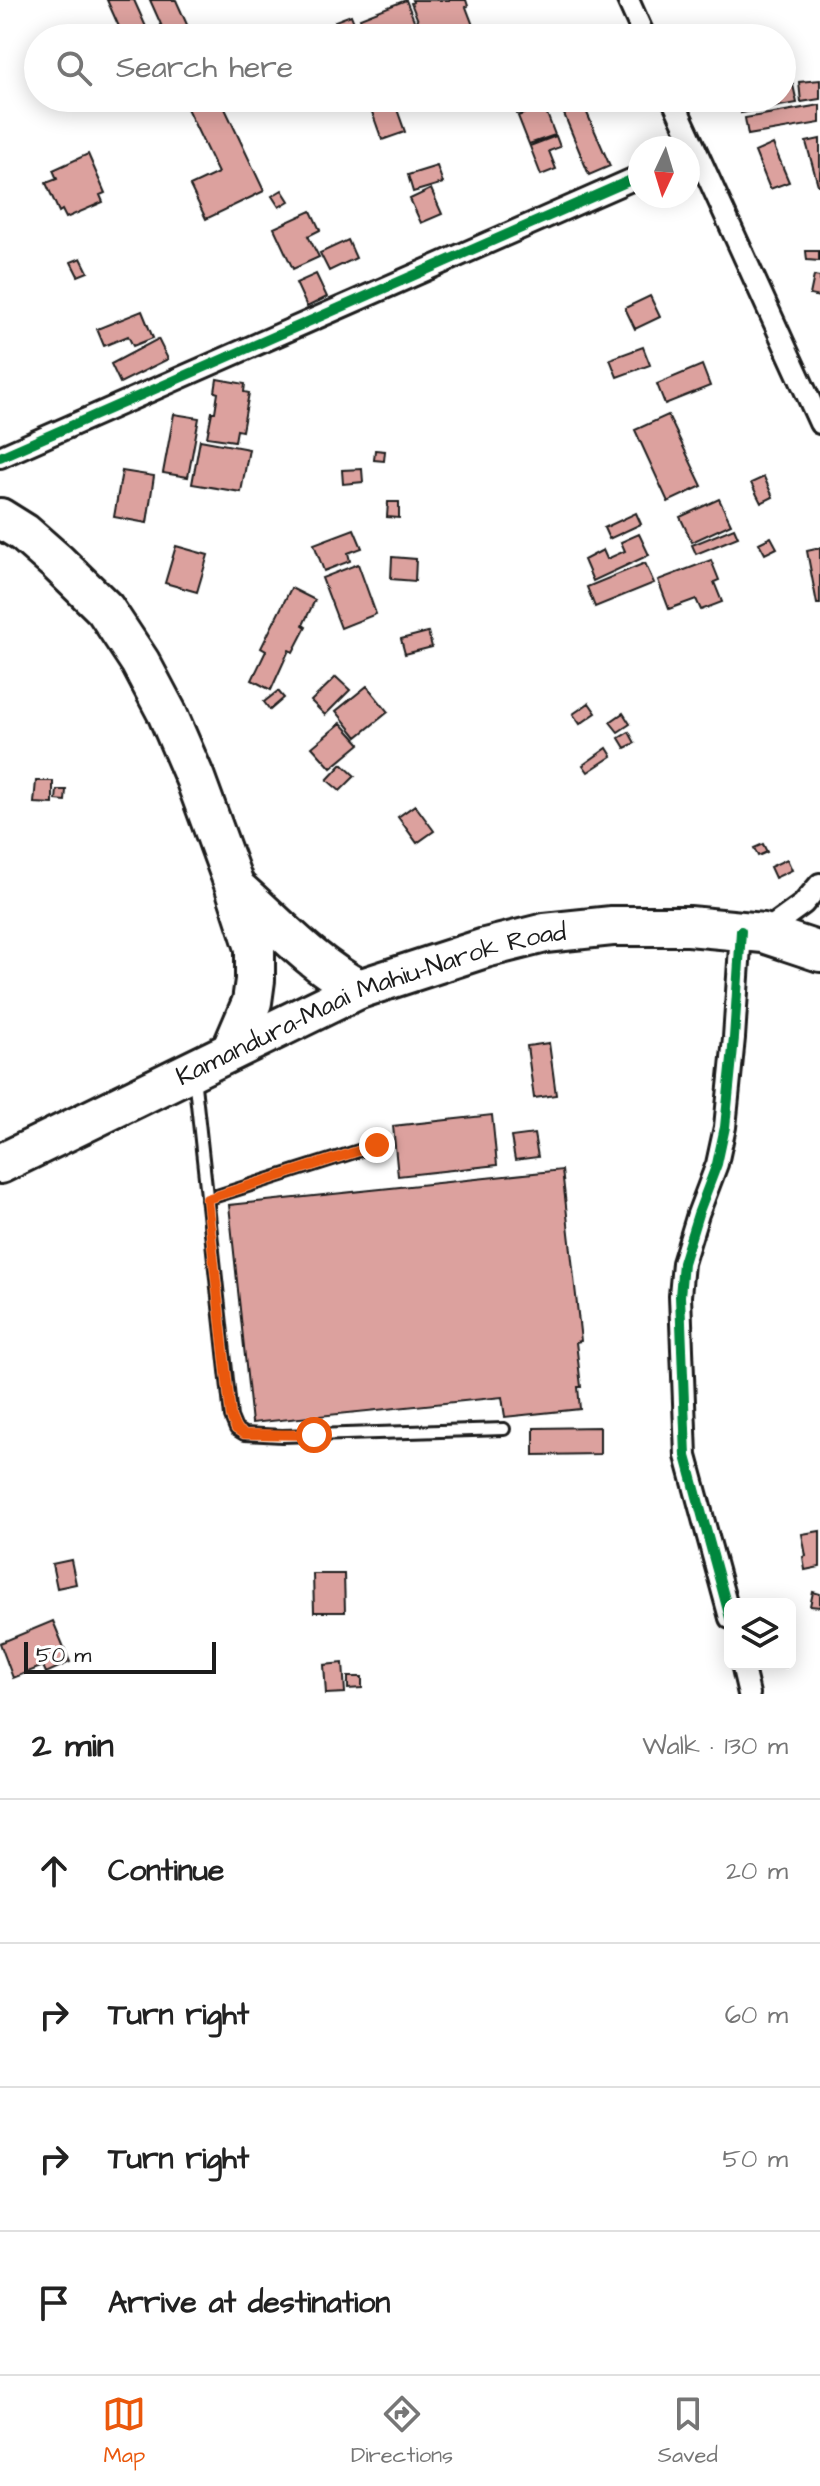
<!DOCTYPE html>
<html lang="en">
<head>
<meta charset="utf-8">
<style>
  :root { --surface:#fff; --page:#f2f2f2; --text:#222; --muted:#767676; --line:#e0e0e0; --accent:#ea580c }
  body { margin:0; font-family:"Architects Daughter",sans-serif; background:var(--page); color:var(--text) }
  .controls { position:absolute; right:24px; bottom:24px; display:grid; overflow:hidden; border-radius:12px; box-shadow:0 4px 20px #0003 }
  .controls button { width:72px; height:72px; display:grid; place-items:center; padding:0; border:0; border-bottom:2px solid var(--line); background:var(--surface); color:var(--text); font:40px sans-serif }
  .compass { position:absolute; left:628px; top:136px; width:72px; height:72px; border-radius:50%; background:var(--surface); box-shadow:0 4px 20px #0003; rotate:184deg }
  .scale { position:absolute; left:24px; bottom:20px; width:192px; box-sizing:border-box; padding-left:8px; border:4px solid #1c1c1c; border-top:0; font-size:22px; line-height:28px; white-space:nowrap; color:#1c1c1c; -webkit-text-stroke:6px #fff; paint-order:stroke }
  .stop { position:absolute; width:24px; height:24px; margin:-18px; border:6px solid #ea580c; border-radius:50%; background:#fff }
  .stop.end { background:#ea580c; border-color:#fff; box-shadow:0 2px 8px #0008 }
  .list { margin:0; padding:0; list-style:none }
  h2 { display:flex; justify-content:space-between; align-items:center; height:104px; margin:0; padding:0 32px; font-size:34px }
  h2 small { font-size:26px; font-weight:400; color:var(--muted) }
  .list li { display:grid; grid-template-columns:52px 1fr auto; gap:24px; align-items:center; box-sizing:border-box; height:144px; padding:0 32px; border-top:2px solid var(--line) }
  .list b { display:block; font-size:30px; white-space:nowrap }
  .list em { font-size:26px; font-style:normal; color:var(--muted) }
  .icon { flex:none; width:44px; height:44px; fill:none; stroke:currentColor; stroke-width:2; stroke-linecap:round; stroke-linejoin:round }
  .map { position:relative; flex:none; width:820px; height:1694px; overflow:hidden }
  .search { position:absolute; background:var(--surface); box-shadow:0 4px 20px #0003; left:24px; right:24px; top:24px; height:88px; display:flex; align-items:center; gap:20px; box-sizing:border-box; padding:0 28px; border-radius:44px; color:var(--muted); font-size:30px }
  .sheet { height:680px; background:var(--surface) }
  nav { display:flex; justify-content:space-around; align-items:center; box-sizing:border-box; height:112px; border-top:2px solid var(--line); background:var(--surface); font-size:22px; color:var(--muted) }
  nav a { display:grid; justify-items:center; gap:4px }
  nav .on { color:var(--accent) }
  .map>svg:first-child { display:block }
  .building { fill:#dca19e; stroke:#1c1c1c; stroke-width:2 }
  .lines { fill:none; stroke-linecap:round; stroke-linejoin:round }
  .lane-casing { stroke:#1c1c1c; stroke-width:16 }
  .street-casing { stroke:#1c1c1c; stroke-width:26 }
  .highway-casing { stroke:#1c1c1c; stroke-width:44 }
  .lane { stroke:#fff; stroke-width:10 }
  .street { stroke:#fff; stroke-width:20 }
  .highway { stroke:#fff; stroke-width:38 }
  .cycleway-casing { stroke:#fff; stroke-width:15 }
  .cycleway { stroke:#00873e; stroke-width:10 }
  .route { stroke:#ea580c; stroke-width:10 }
  .labels { text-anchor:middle; stroke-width:7; stroke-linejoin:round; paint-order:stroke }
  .street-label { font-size:26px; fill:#1c1c1c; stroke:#fff }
</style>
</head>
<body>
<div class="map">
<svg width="820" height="1694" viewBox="0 0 820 1694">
  <rect width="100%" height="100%" fill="#fff"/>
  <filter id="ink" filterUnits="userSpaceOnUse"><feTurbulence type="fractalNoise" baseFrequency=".0125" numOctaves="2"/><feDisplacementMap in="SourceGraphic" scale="16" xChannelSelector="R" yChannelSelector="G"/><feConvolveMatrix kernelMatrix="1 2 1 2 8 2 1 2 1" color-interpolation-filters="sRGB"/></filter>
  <g filter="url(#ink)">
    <path class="building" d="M107 0H134L151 38H124Z
      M150 0H176L193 38H167Z
      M406 0 419 33 407 38H367L360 18Z
      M412 0H466L468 6 466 7 477 36 472 38H425L411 3 413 2Z
      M351 15 360 38H342L335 21Z
      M820 80V99L801 102 799 82Z
      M793 85 797 103 741 113 739 98H782V87Z
      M182 98H220L264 191 206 219 190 186 218 173Z
      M367 98H393L405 132 382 140Z
      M511 98H542L544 103 517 114Z
      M820 105V123L748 135 745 118Z
      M544 106 555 135 529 144 518 116Z
      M584 106 610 166 589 175 564 114Z
      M556 136 560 147 549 151 556 169 541 175 529 144 530 146Z
      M820 139V185H818L806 142Z
      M773 144 789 182 770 189 755 152Z
      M88 154 105 193 100 195 103 202 66 218 62 210 59 212 46 183 57 179 53 170Z
      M437 166 443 183 413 192 408 175Z
      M431 189 442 214 421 223 410 199Z
      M282 190 289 201 279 207 272 196Z
      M311 211 320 230 308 236 319 257 293 269 274 228Z
      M348 240 356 258 329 271 320 253Z
      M806 251H819V261L807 260Z
      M81 258 88 272 78 276 71 262Z
      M316 274 327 297 307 307 296 283Z
      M814 276 820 277V297L810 295Z
      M650 296 660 317 635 329 625 308Z
      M142 311 153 338 133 346 128 336 104 346 97 329Z
      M158 339 168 359 120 383 111 364Z
      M643 347 650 365 617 377 610 359Z
      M702 365 710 386 665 404 657 384Z
      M217 379 245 384 244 392 249 393 242 431 237 430 235 441 207 437 212 412H215L218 393 215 392Z
      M174 414 199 418 188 477 163 473Z
      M668 415 702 486 668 502 635 430Z
      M200 440 249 449 241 492 192 484Z
      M375 450 385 451 384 461 374 460Z
      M362 469 363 482 343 484 342 470Z
      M122 471 154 476 147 523 114 517Z
      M764 477 773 497 761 503 751 483Z
      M719 499 731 524 692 542 680 517Z
      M388 502H399V518L387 517Z
      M636 513 641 524 609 539 604 528Z
      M734 528 738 537 696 554 692 545Z
      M354 529 362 548 348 553 350 561 324 571 314 544Z
      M639 534 649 555 593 581 584 560 603 550 607 559 625 551 621 542Z
      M771 537 777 548 765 554 759 543Z
      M176 546 208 555 197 592 165 583Z
      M820 548V604H817L807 551Z
      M392 557 416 559 415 581 391 579Z
      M711 560 719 580 714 582 722 602 701 610 696 599 669 609 658 580Z
      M645 563 654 583 595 607 587 587Z
      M358 564 376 614 341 628 322 578Z
      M291 588 315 600 303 625 306 627 293 652 289 650 271 690 252 680 266 651 261 648Z
      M428 632 432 647 405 654 401 639Z
      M336 677 350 690 325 715 311 701Z
      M367 686 388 712 357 737 336 711Z
      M278 691 284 698 270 710 264 702Z
      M589 703 596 713 580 724 573 714Z
      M623 713 630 724 618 732 610 722Z
      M341 723 360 744 331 768 312 747Z
      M629 732 635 743 625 748 619 738Z
      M607 748 612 756 588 772 583 765Z
      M342 764 355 776 340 791 327 780Z
      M36 781H53V804L34 803Z
      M57 790H66L65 801 56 800Z
      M415 805 434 831 417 843 398 817Z
      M763 844 767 852 758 856 754 848Z
      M787 859 792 870 775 878 770 867Z
      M549 1043 556 1095 534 1098 527 1046Z
      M492 1115 497 1165 398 1176 393 1126Z
      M534 1134 538 1157 515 1160 511 1137Z
      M562 1170 581 1341 576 1342 581 1387H578L580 1409 505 1417 502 1397 252 1423 229 1205Z
      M600 1427V1454L534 1455V1428Z
      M820 1531V1567L805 1570 803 1557 806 1556 802 1534Z
      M71 1560 76 1584 57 1588 52 1564Z
      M313 1574H344L345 1612H314Z
      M813 1592 820 1594V1607L810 1606Z
      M53 1621 70 1662 46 1673 43 1666 13 1678 0 1643Z
      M343 1663 345 1693 326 1694 324 1665Z
      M348 1677H362V1688L348 1689Z"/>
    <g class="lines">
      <g class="lane-casing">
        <path id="lane" d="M194 1076 231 1417 236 1429 244 1434 282 1436 504 1429
          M207 1199 377 1145"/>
      </g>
      <g class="street-casing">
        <path id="street" d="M628 0 645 38
          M672 98 820 423
          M0 457 640 176
          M763 933 803 904 820 884
          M730 1618 686 1456 680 1296 683 1263 698 1214 717 1164 725 1127 734 1038 741 931
          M742 1664 749 1694"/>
      </g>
      <g class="highway-casing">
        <g id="highway">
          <path d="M0 518 24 533 57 562 105 609 140 662 167 713 195 778 235 887 255 948V980L252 1002 231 1051"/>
          <path d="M237 889C277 924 312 964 359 989"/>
          <path id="s1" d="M0 1164 359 989 485 948 545 933 612 926H689L763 933 820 952"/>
        </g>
      </g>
      <use href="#lane" class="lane"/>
      <use href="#street" class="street"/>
      <use href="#highway" class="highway"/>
      <g class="cycleway-casing">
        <path id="cycleway" d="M0 457 640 176
          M730 1618 686 1456 680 1296 683 1263 698 1214 717 1164 725 1127 734 1038 741 931"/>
      </g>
      <use href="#cycleway" class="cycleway"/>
    </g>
  </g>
  <g class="lines" filter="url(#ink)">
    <path class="route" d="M314 1435 244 1434 236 1429 231 1417 207 1199 377 1145"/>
  </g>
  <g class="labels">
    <g class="street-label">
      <text dy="9" stroke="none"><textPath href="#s1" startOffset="406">Kamandura-Maai Mahiu-Narok Road</textPath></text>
    </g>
  </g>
</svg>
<div class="controls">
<button><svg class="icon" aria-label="layers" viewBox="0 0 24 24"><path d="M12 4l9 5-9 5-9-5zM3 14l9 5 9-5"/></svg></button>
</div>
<svg class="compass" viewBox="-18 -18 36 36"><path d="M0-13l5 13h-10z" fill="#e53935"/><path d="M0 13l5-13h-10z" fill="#767676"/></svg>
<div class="scale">50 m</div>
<div class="stop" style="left:314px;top:1435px"></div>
<div class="stop end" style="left:377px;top:1145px"></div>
<div class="search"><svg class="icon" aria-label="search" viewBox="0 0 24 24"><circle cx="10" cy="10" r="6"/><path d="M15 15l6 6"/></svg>Search here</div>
</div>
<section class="sheet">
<h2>2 min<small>Walk · 130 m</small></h2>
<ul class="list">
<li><svg class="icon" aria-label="ahead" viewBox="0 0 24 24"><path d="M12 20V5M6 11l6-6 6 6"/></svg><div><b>Continue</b></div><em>20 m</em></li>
<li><svg class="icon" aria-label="right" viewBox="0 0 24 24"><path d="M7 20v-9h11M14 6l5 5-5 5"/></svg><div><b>Turn right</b></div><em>60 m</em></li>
<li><svg class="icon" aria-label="right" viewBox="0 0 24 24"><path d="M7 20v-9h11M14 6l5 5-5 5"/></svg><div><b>Turn right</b></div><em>50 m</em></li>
<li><svg class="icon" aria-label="arrive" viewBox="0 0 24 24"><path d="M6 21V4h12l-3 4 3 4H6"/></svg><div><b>Arrive at destination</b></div></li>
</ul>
</section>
<nav>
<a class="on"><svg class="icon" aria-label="map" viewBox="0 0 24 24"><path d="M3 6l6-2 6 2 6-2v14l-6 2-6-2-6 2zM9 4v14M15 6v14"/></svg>Map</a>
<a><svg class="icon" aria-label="directions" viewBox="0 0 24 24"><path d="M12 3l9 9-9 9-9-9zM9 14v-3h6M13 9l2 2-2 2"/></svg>Directions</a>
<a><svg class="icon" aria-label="saved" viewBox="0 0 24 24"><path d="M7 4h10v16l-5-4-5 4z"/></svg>Saved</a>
</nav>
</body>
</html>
